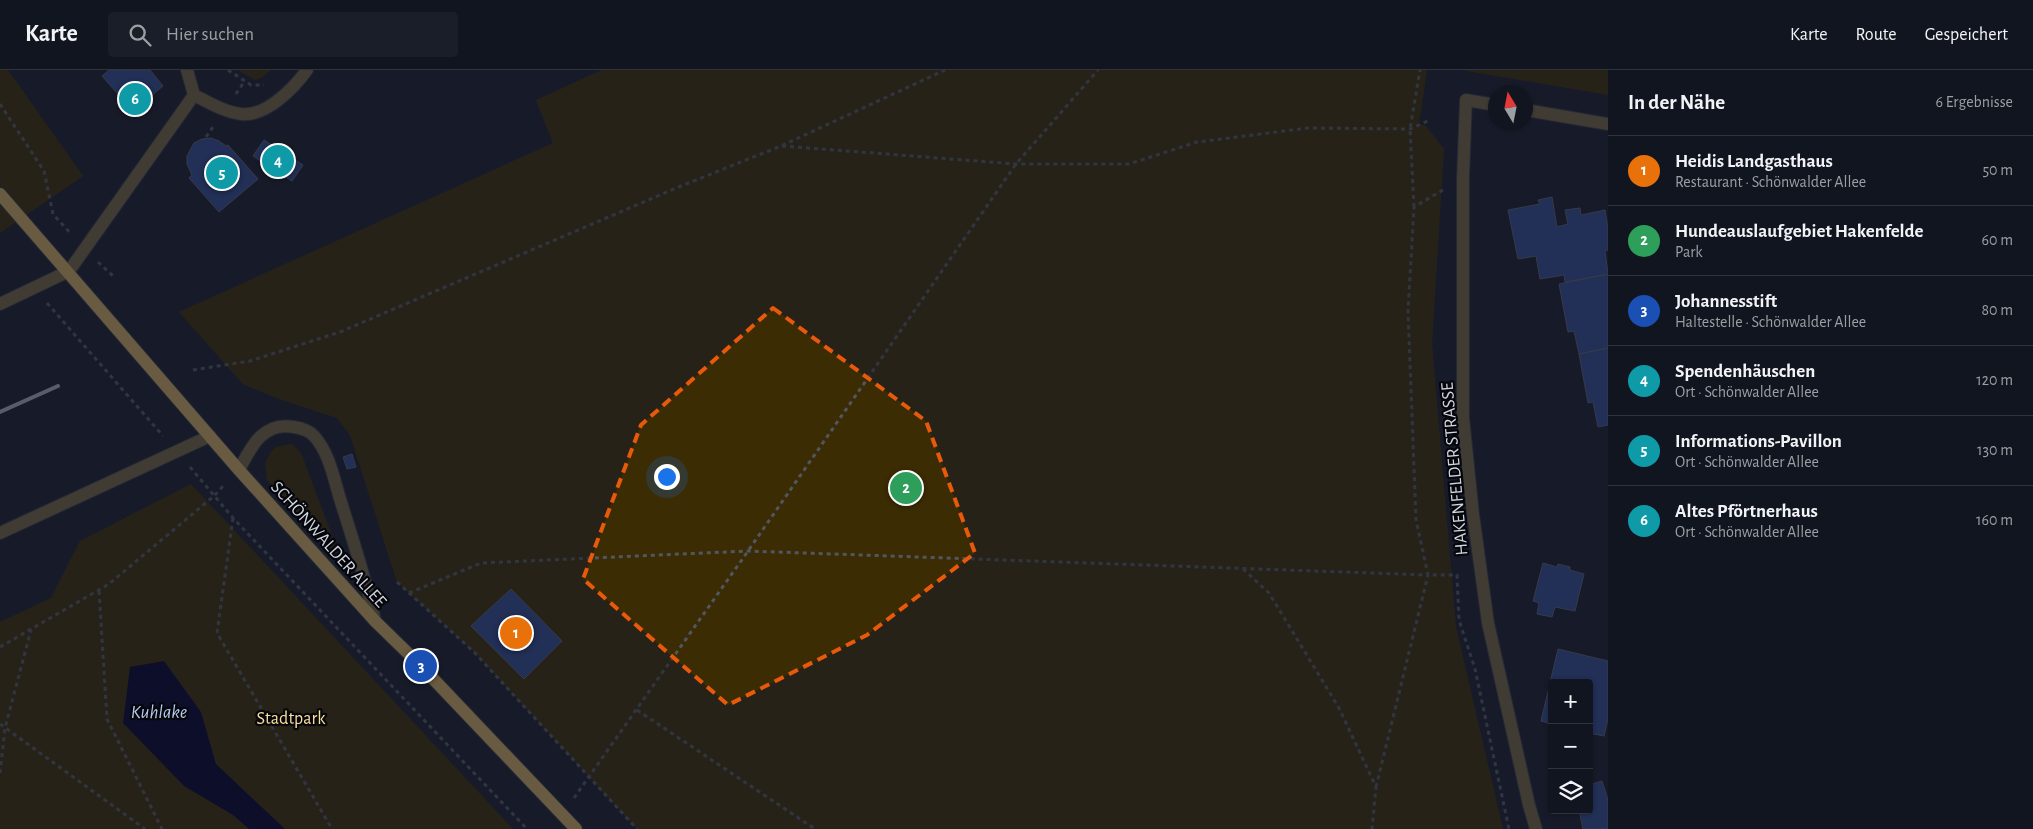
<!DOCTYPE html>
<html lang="de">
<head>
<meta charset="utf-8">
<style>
  :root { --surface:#11151f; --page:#1a1e28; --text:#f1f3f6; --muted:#9c9fa4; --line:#30343d; --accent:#0f766e }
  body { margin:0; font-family:"Alegreya Sans",sans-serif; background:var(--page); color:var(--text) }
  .controls { position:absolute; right:15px; bottom:15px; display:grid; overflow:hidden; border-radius:5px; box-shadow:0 1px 4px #0004 }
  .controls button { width:45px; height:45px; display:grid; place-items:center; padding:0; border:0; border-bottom:1px solid var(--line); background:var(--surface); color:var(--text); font:25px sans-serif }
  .compass { position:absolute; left:1488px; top:15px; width:45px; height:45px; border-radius:50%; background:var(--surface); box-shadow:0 1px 4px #0004; rotate:350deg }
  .you { position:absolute; left:666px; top:406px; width:18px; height:18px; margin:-12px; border:4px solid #fff; border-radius:50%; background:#1a73e8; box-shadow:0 0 0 8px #1a73e833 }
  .badge { display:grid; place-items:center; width:32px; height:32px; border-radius:50%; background:var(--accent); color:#fff; font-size:16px; font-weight:700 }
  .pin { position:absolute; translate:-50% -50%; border:2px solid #fff; box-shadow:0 1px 5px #0006 }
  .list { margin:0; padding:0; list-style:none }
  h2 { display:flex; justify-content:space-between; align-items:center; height:65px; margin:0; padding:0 20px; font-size:21px }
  h2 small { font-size:16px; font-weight:400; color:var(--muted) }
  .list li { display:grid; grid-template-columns:32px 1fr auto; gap:15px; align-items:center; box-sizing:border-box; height:70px; padding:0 20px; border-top:1px solid var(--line) }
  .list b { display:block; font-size:19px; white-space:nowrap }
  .list p { margin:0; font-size:16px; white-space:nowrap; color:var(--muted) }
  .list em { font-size:16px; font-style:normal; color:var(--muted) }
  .icon { flex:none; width:28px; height:28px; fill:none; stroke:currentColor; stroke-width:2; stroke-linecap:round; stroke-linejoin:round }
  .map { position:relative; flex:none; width:1608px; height:759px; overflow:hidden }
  header { display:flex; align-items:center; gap:30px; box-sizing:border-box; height:70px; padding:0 25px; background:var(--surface); border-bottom:1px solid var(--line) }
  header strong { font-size:24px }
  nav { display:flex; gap:28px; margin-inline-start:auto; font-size:18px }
  .search { width:350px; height:45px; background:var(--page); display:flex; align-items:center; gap:12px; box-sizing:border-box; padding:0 18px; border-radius:5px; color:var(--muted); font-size:19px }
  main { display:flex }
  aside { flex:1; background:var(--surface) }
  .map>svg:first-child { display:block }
  .green { fill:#3b2c04 }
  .water { fill:#01002c }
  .building { fill:#2f478d; stroke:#5a6070 }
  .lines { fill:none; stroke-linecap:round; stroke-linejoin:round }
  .minor-casing { stroke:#313642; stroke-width:14 }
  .major-casing { stroke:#313642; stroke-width:14 }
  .path { stroke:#515661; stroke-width:3; stroke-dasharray:4 4; stroke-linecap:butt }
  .minor { stroke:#71623f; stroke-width:12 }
  .major { stroke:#c9a85d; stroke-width:12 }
  .rail { stroke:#a9adb7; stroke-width:4 }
  .marked { fill:none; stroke:#e8590c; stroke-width:4; stroke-dasharray:10 6; stroke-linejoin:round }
  .labels { text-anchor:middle; stroke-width:4.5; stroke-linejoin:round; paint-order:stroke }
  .street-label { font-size:18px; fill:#d2d6df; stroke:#05070c }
  .park-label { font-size:18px; fill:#fcdf9c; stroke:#05070c }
  .water-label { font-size:19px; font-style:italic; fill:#b8caf2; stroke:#05070c }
</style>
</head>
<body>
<header>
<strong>Karte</strong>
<div class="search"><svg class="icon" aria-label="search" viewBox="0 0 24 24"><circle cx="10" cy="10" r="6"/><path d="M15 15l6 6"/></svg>Hier suchen</div>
<nav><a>Karte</a><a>Route</a><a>Gespeichert</a></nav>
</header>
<main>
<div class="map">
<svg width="1608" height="759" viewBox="0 0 1608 759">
  <rect width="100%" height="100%" fill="#171c29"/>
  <path class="green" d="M0 0H8L83 106 0 163Z
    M238 0H271L261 8 255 10Z
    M602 0H1427L1419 54 1426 56 1444 79 1432 274 1456 557 1503 759H637L474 582 397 512 350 365 337 348 279 329 243 314 179 242 553 73 536 30Z
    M1462 0H1608V25Z
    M292 374 301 383 337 479 336 482 330 483 267 410 265 393 271 382 276 377Z
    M191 414 513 759H0V552L51 528 80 471Z"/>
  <path class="water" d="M164 591 201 642 216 694 285 759H249L233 745 184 716 123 653 130 597Z"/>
  <path class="building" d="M109 0H150L163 16 133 41 102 6Z
    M211 68 219 71 226 76 228 75 258 109 219 142 189 108 192 105 187 94V86L194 73 202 69Z
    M264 70 303 95 292 111 253 86Z
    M1552 127 1557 157 1568 154 1565 140 1580 138 1581 145 1605 140 1608 159V180L1605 181 1608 204 1565 212 1564 205 1540 209 1536 186 1518 189 1508 140 1540 134 1538 130Z
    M1608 204V278L1579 284 1574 261 1568 262 1559 214Z
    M1608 278V355L1598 357 1593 332 1588 333 1579 284Z
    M352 384 356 397 347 399 343 387Z
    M1543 493 1557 497 1558 494 1570 497V500L1584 504 1575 541 1555 537 1552 547 1537 544 1539 533 1533 531Z
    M511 519 562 571 524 609 471 556Z
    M1558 579 1608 591V649L1604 666 1589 663V613H1552V654L1541 651Z
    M1602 711 1608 730V759H1583L1579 740H1589V715Z"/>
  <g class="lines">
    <g class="minor-casing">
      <path id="minor" d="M187 0 194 25C208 32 224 42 241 44 266 47 294 18 307 0
        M1496 35 1466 30 1463 108V347L1473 444 1488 553 1529 735 1536 759
        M1526 40 1608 54
        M0 234 69 201 194 25
        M239 400C251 377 263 351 294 357 300 358 310 361 314 366 329 382 334 409 340 429 353 470 366 509 375 551
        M0 463 210 366"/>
    </g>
    <g class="major-casing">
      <path id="major" d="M0 124 239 400 375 551 421 596 576 759"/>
    </g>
    <path class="path" d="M228 0 251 15H264
      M236 24 244 12
      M0 34 44 101 53 144 71 164
      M206 67 213 57
      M782 76 1016 94H1129L1197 72 1308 58 1410 59 1430 50
      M1443 120 1414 137 1408 241 1416 450 1428 505H1457L1459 550 1475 599 1509 759
      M1414 137 1410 59 1420 0
      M98 192 114 207
      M47 233 163 366
      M193 300 250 291 340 262 681 116 781 76 945 0
      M190 397 233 448 527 759
      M233 448 217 563 332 759
      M1243 499 1269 523 1339 638 1376 717 1372 759
      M397 512 474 582 637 759
      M99 521 107 649 162 759
      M409 523 481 493 748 481 1428 505 1376 717
      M0 577 109 514 214 426 225 414
      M637 640 815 759
      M0 654 145 759
      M0 703 5 658 31 560
      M574 728 748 481 1016 94 1098 0"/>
    <use href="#minor" class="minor"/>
    <use href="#major" class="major"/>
    <path class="rail" d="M0 342 58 316"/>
  </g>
  <path d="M0 0H1608V759H0ZM773 238 926 351 975 483 867 565 728 635 583 509 641 355Z" fill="#171c29" fill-opacity=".55" fill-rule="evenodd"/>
  <path class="marked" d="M773 238 926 351 975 483 867 565 728 635 583 509 641 355Z"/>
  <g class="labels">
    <g class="street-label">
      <text transform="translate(1454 399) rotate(-95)" y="6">HAKENFELDER STRASSE</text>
      <text transform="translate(329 474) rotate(48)" y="6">SCHÖNWALDER ALLEE</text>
    </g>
    <g class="park-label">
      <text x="291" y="654">Stadtpark</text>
    </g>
    <g class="water-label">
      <text x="159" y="648">Kuhlake</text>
    </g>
  </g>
</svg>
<div class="controls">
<button>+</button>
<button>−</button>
<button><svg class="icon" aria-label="layers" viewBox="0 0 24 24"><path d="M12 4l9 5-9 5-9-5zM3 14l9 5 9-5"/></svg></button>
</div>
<svg class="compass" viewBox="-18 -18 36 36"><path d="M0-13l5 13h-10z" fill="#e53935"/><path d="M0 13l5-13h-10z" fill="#9c9fa4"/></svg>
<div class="you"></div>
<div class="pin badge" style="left:516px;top:563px;background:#e8710a">1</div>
<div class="pin badge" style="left:906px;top:418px;background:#2e9e5b">2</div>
<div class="pin badge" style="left:421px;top:596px;background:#1a4fb4">3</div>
<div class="pin badge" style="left:278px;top:91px;background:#0f9aa8">4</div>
<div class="pin badge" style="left:222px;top:103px;background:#0f9aa8">5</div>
<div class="pin badge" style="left:135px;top:29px;background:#0f9aa8">6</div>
</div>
<aside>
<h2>In der Nähe<small>6 Ergebnisse</small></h2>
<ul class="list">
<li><span class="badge" style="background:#e8710a">1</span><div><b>Heidis Landgasthaus</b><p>Restaurant · Schönwalder Allee</p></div><em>50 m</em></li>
<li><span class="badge" style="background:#2e9e5b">2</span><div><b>Hundeauslaufgebiet Hakenfelde</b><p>Park</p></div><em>60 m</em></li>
<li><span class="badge" style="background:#1a4fb4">3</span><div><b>Johannesstift</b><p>Haltestelle · Schönwalder Allee</p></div><em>80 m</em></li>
<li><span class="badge" style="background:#0f9aa8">4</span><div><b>Spendenhäuschen</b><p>Ort · Schönwalder Allee</p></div><em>120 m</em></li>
<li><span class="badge" style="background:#0f9aa8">5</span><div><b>Informations-Pavillon</b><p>Ort · Schönwalder Allee</p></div><em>130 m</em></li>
<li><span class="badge" style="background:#0f9aa8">6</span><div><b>Altes Pförtnerhaus</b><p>Ort · Schönwalder Allee</p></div><em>160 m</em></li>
</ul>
</aside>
</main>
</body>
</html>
